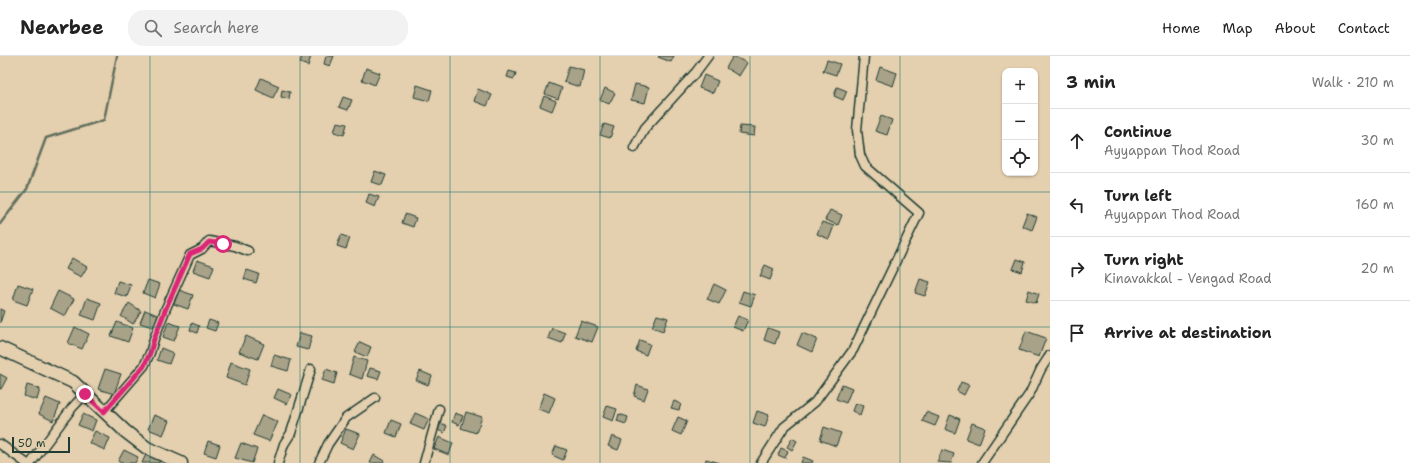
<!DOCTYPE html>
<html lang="en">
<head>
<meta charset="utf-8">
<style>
  :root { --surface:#fff; --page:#f2f2f2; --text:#222; --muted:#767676; --line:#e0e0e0 }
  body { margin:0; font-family:"Shantell Sans",sans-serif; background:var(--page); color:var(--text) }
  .controls { position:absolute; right:12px; top:12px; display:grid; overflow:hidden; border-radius:8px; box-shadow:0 1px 3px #0004 }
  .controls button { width:36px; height:36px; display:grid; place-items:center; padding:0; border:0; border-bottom:1px solid var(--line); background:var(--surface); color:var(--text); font:20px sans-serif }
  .scale { position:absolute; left:12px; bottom:10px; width:58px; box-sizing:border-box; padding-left:4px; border:2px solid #1f3d34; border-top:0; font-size:11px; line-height:14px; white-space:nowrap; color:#1f3d34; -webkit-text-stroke:3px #e4cfae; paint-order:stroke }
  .stop { position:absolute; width:12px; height:12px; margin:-9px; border:3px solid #db2777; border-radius:50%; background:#fff }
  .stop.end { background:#db2777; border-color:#fff; box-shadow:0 1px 4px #0008 }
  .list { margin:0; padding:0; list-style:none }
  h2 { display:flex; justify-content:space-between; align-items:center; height:52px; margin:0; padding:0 16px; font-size:17px }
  h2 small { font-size:13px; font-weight:400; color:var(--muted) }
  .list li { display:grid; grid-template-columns:26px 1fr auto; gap:12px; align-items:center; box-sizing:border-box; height:64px; padding:0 16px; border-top:1px solid var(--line) }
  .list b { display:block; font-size:15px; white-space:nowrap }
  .list p { margin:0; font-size:13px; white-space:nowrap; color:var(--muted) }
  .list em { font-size:13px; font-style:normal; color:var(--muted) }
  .icon { flex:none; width:22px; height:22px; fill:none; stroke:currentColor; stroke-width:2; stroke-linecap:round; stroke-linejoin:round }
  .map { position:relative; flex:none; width:1050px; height:407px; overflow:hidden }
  header { display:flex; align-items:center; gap:24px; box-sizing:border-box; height:56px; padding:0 20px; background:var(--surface); border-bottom:1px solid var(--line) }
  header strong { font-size:19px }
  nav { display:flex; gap:22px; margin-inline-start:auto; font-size:14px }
  .search { width:280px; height:36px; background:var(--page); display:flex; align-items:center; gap:10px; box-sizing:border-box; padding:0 14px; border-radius:16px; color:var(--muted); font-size:15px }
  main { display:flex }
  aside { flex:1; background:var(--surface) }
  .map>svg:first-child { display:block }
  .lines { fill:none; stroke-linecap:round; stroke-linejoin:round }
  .stream { stroke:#63705e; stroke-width:2.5 }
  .building { fill:#a8a289; stroke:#1f3d34 }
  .minor-casing { stroke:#1f3d34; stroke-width:11 }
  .secondary-casing { stroke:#1f3d34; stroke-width:15 }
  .minor { stroke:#e4cfae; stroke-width:8 }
  .secondary { stroke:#e4cfae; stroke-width:12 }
  .route { stroke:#db2777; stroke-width:5 }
  .grid { fill:none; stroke:#0f766e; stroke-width:1; stroke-opacity:0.55 }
</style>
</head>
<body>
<header>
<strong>Nearbee</strong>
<div class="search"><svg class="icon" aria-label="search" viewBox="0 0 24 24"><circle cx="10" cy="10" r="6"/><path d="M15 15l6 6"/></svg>Search here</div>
<nav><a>Home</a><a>Map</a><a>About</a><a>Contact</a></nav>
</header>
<main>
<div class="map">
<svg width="1050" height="407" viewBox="0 0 1050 407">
  <rect width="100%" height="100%" fill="#e4cfae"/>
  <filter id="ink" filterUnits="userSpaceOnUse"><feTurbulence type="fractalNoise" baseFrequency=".025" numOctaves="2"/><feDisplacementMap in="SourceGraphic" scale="8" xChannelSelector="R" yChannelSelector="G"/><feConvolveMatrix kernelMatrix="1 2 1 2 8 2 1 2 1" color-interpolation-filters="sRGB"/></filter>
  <g filter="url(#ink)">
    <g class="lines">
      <path class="stream" d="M0 168 27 133 46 82 104 64 117 0"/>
    </g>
    <path class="building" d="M302 0H311L308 10 300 7Z
      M326 0H334L330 10 324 8Z
      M659 0H674L671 6 658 1Z
      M733 0 747 7 739 20 726 12Z
      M827 4 840 8 836 19 823 15Z
      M569 10 584 14 580 31 564 26Z
      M880 11 897 17 893 30 876 24Z
      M366 12 380 17 375 29 362 24Z
      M509 15 516 17 514 23 507 21Z
      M704 19 718 25 713 37 699 32Z
      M261 22 279 30 273 42 256 34Z
      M549 27 562 32 558 43 545 38Z
      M635 28 649 31 645 47 631 44Z
      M417 29 432 34 429 45 414 41Z
      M837 31 847 35 843 44 834 40Z
      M605 32 615 37 609 48 600 44Z
      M478 33 492 39 487 50 474 45Z
      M282 34 290 36 289 43 281 41Z
      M544 40 556 45 552 55 540 50Z
      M343 41 352 44 348 54 339 51Z
      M881 60 892 64 887 79 875 75Z
      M337 66 347 68 344 79 334 76Z
      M604 68 614 71 610 82 600 79Z
      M740 70 755 71 754 80 739 78Z
      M375 115 386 119 382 129 371 126Z
      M369 138 379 141 375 151 366 147Z
      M830 154 842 159 838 169 825 164Z
      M1027 157 1037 161 1032 174 1022 170Z
      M405 158 416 162 413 171 402 167Z
      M822 166 834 170 829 183 817 178Z
      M341 179 350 182 346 193 337 190Z
      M72 202 87 211 81 221 66 213Z
      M1017 203 1025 206 1022 216 1013 213Z
      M197 204 214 210 210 221 193 215Z
      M765 209 774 213 770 224 760 220Z
      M247 214 259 218 256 227 244 223Z
      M920 223 930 226 925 240 915 237Z
      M148 224 160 228 155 242 143 237Z
      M118 225 131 229 127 241 114 237Z
      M18 228 33 233 27 249 13 244Z
      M714 228 726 234 719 248 707 243Z
      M179 234 193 239 188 253 174 248Z
      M1029 234 1039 238 1036 247 1026 244Z
      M58 235 74 243 65 260 50 252Z
      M743 235 755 239 751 250 739 246Z
      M87 242 101 247 95 264 81 259Z
      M129 247 141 255 133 268 121 260Z
      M0 253 4 255 0 267Z
      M145 254 160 260 155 272 140 267Z
      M657 259 668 262 663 275 652 271Z
      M738 260 748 264 743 275 733 271Z
      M209 264 218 267 215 275 206 272Z
      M581 265 598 271 592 286 575 280Z
      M117 266 133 272 128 286 111 280Z
      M168 266 180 270 174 285 163 281Z
      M192 267 199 270 197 277 190 274Z
      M75 271 89 278 82 293 68 287Z
      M552 272 565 277 562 287 548 282Z
      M768 272 779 276 775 288 764 284Z
      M1026 275 1046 282 1039 301 1019 294Z
      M300 277 312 280 308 294 296 291Z
      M802 277 817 283 812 296 797 289Z
      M246 280 264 288 258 303 239 296Z
      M640 284 650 288 646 299 636 295Z
      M360 286 371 291 367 301 355 296Z
      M161 292 173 297 169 308 157 304Z
      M274 299 291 304 288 315 271 310Z
      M354 301 367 305 362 323 349 318Z
      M231 306 250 313 245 329 226 322Z
      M370 312 381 315 378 323 367 320Z
      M105 313 121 318 114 338 98 333Z
      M326 313 337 317 334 328 322 324Z
      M420 315 432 320 428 329 416 324Z
      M0 318 7 322 1 333H0Z
      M961 326 969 329 964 339 957 335Z
      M842 328 852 332 846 347 836 343Z
      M27 329 40 333 37 344 24 340Z
      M637 329 648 333 644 344 634 340Z
      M278 333 292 339 287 348 274 342Z
      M544 337 555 342 549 357 538 353Z
      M46 342 60 348 53 365 39 358Z
      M674 345 681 348 679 354 671 352Z
      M855 347 863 350 860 359 852 355Z
      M607 350 617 353 613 365 603 361Z
      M757 355 769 359 765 371 753 367Z
      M466 356 482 361 476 377 461 372Z
      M926 356 939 361 935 370 922 365Z
      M415 357 429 363 424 374 410 368Z
      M455 357 463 360 459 369 452 366Z
      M83 358 96 364 92 375 78 369Z
      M619 358 628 361 626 368 617 365Z
      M154 359 169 365 163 379 148 373Z
      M262 359 278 366 269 385 253 379Z
      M950 359 960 363 955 377 945 373Z
      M678 361 687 365 681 379 672 375Z
      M391 364 401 368 396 381 386 377Z
      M441 367 447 370 444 377 438 374Z
      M972 367 985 372 979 388 966 383Z
      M824 371 841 377 836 390 820 384Z
      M346 373 360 378 353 393 340 387Z
      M95 375 110 382 105 394 89 387Z
      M612 380 622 384 618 394 608 390Z
      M439 381 453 387 449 399 434 393Z
      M792 382 797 385 792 394 787 391Z
      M208 385 220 389 216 401 204 397Z
      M241 387 257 393 252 407 235 402Z
      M556 390 567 394 563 404 552 399Z
      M781 392 788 395 785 402 778 399Z
      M124 394 138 401 135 407H121L118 405Z
      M942 394 954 398 951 407 937 406Z
      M146 398 160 405 159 407H142Z
      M374 399 384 405 383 407H370Z
      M803 401 813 405 812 407H801Z
      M706 403 720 407H705Z"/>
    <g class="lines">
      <g class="minor-casing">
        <path id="minor" d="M634 92 645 72 696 16 708 0
          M104 356 144 310 150 297 154 283 166 252 190 199 202 193 209 185 235 190 248 195
          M0 388 26 407
          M31 407 72 352 85 338
          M278 407 284 388 291 377 311 313
          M319 407 328 388 346 362 375 342
          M424 407 439 353
          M761 407 784 371 815 346 853 294 919 157 865 110 860 99 857 74 864 0
          M982 407 1030 337 1041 313 1050 299"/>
      </g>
      <g class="secondary-casing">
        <path id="secondary" d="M0 292 73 326 126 376 147 392 181 407"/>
      </g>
      <use href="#minor" class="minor"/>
      <use href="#secondary" class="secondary"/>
    </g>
  </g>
  <g class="lines" filter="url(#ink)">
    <path class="route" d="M85 338 104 356 144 310 150 297 154 283 166 252 190 198 202 193 209 186 223 188"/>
  </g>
  <path class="grid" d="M150 0V407M300 0V407M450 0V407M600 0V407M750 0V407M900 0V407M0 136H1050M0 271H1050"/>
</svg>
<div class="controls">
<button>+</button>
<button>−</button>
<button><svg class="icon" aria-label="locate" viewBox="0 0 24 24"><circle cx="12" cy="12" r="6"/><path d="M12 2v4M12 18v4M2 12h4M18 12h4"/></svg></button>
</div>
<div class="scale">50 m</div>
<div class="stop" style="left:223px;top:188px"></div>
<div class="stop end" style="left:85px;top:338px"></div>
</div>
<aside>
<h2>3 min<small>Walk · 210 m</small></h2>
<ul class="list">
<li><svg class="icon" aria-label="ahead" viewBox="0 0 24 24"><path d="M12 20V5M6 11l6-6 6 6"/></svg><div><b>Continue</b><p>Ayyappan Thod Road</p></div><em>30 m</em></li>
<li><svg class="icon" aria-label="left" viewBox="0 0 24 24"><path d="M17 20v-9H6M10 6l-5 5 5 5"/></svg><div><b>Turn left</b><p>Ayyappan Thod Road</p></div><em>160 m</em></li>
<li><svg class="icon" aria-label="right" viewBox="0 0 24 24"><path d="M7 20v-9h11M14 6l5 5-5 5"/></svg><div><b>Turn right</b><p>Kinavakkal - Vengad Road</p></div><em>20 m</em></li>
<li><svg class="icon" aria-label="arrive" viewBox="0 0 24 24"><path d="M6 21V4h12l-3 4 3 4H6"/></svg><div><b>Arrive at destination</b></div></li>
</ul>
</aside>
</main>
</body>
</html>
